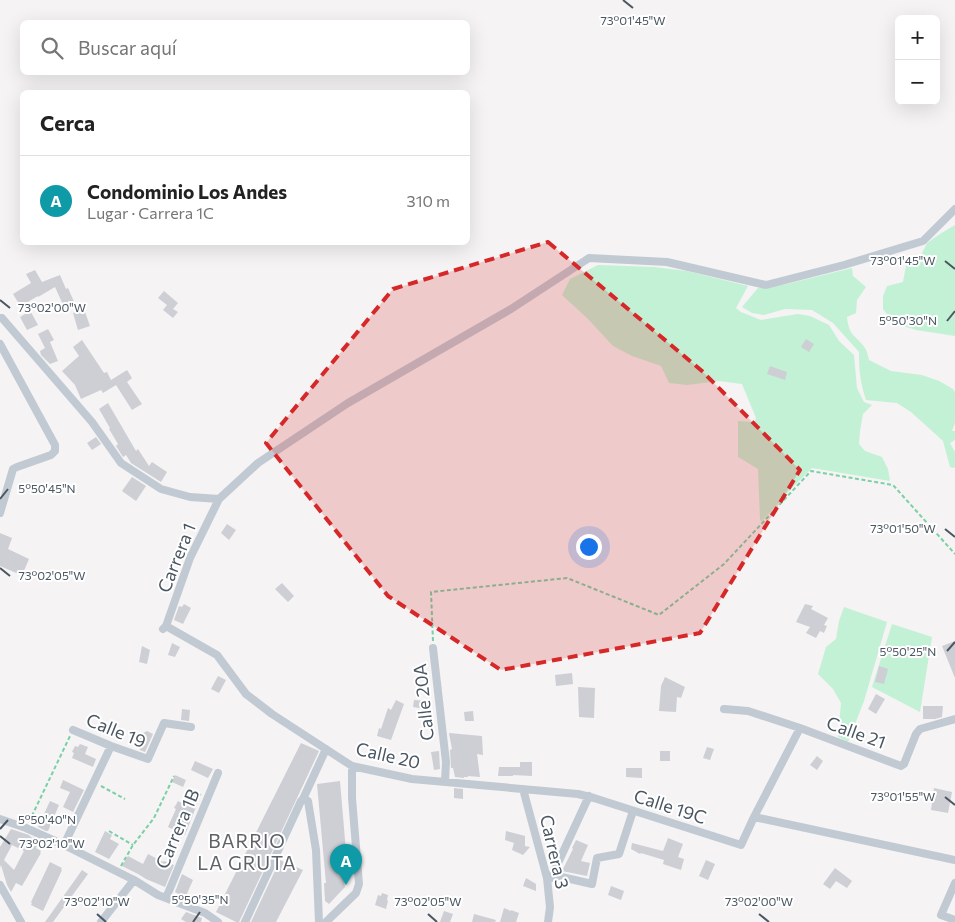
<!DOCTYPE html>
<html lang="es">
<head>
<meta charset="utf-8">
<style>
  :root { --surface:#fff; --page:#f2f2f2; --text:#222; --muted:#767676; --line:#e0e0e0; --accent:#1a73e8 }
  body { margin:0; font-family:Commissioner,sans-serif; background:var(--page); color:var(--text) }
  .controls { position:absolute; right:15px; top:15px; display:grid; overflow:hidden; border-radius:8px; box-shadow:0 5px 20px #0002 }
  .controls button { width:45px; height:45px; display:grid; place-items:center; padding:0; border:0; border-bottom:1px solid var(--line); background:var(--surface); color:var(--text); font:25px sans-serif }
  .you { position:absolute; left:588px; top:546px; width:18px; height:18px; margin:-12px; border:4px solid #fff; border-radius:50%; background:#1a73e8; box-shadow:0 0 0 8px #1a73e833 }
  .badge { display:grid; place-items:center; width:32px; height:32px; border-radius:50%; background:var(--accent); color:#fff; font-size:16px; font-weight:700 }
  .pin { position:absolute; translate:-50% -41px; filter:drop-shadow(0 1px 2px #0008) }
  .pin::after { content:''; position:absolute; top:26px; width:18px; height:15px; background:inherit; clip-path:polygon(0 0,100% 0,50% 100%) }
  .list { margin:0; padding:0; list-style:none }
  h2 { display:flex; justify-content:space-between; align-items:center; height:65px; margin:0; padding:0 20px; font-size:21px }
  h2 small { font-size:16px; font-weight:400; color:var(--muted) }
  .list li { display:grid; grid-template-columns:32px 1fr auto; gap:15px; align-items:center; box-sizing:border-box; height:90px; padding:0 20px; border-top:1px solid var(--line) }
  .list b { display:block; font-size:19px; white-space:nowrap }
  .list p { margin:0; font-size:16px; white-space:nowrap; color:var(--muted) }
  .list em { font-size:16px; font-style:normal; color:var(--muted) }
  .icon { flex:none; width:28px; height:28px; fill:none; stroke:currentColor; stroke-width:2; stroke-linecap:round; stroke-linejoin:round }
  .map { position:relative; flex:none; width:955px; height:922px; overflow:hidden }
  .search { position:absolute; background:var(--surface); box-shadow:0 5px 20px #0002; left:20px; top:20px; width:450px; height:55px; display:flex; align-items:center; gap:12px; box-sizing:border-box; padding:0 18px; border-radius:8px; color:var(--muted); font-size:19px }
  .panel { position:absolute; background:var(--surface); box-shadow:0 5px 20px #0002; left:20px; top:90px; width:450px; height:155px; border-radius:8px }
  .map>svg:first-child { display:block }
  .green { fill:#c3f1d5 }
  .building { fill:#cdcfd5; fill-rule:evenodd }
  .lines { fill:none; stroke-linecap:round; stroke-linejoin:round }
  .path { stroke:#7ad0a6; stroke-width:2; stroke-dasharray:4 2.5; stroke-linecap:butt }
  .minor { stroke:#c1cad2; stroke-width:8 }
  .marked { fill:#d62828; fill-opacity:0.2; stroke:#d62828; stroke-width:4; stroke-dasharray:10 6; stroke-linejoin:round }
  .ticks { fill:none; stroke:#4a5661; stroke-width:2 }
  .labels { text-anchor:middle; stroke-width:4; stroke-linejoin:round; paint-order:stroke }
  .street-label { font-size:18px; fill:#4a5661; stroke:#fff }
  .neighbourhood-label { font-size:19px; letter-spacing:1px; fill:#5f6368; stroke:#fff }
  .ticks-label { font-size:12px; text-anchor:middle; fill:#4a5661; stroke:#fff; stroke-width:4; stroke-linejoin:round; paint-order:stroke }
</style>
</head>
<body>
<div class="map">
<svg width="955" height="922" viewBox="0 0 955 922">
  <rect width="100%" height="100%" fill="#f5f3f3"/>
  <path class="green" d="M955 225V336L916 330 894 323 883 309V296L887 286 903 282 906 266 918 261 927 243 940 234Z
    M598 265 654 267 687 271 748 286 736 308 741 312 761 320 798 314 810 316 829 325 839 341 854 355 857 388 864 402 872 405 863 414 860 431 859 444 865 451 882 457 888 469 890 481 812 468 794 486 761 522 760 519 758 469 738 457V421L754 422 756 418 742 384 719 381 687 385 669 383 661 366 632 356 613 346 588 319 562 295 570 279Z
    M852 268 853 276 866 287 857 300 856 313 847 317C849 337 855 334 865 348 867 351 868 356 869 360L891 371 922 375 939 381 953 389 955 392V423L952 431H955V440L950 443 955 452V467L954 468 950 467 943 441 911 412 897 403 866 400C860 381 859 371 859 352L833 323 812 310 785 309 764 315 752 313 742 307 758 288 787 284Z
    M844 607 887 622 864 701 848 742 838 737 841 703 833 689 818 674 826 647 836 639 839 621Z
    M892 624 932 637 920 712 872 687Z"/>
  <path class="building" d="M35 270 42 282 60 275 66 289 68 288 75 304 65 309 55 287 38 297V296L26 303 38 325 27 330 20 317 25 314 13 294 31 283 26 274Z
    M164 291 178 303 173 309 178 312 173 318 163 310 167 305 158 298Z
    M84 309 90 326 78 330 73 313Z
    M48 329 54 340 50 342 58 361 50 364 41 355 40 351 45 348 38 334Z
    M806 339 814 344 809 352 801 347Z
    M82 340 104 373 107 372 111 380 127 370 132 378 127 382 142 404 132 410 116 385 103 393 101 390 81 399 75 385 62 371 79 356 73 347Z
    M770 366 787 372 785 380 767 374Z
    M108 403 136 451 138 449 149 466 152 462 167 472 161 482 131 463 126 455 123 457 116 446 118 444 109 429 110 428 99 409Z
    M96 437 101 444 92 450 87 443Z
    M132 477 146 486 136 501 122 491Z
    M227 524 236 530 229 540 221 533Z
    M0 533 12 538 8 549 29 559 23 573H22L21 575 0 566Z
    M282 583 294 596 288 602 275 589Z
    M184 604 191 608 183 624 174 620 179 606 182 607Z
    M805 604 813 606 811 609 828 618 824 625 827 626 824 633 820 631 816 638 806 633 810 627 796 622Z
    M955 641V678L942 646Z
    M172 643 180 647 175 657 168 655Z
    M142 646 150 650 147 664 139 662Z
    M879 666 888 669 884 684 875 682Z
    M572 673 573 684 556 686 555 675Z
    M218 676 226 680 219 693 211 689Z
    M665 677 685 687 681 698 677 697 676 712 659 711 661 686Z
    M578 687 595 688 594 718 579 717Z
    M876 694 885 699 876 714 868 709Z
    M396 700 404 704 391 740 377 736 379 728 381 729 388 708 391 710Z
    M414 700 426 701 425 709 413 707Z
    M923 706H943L942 717 935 719H923Z
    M182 709 190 710 189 721 181 720Z
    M473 711 474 721H465L464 712Z
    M147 731 153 734 145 752 140 750 138 746H136L143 733Z
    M449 733 482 736 483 755 477 754 480 777 468 776V777H464V778L455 777 453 768H451L450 750 452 749Z
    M301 743 319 751 239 922H236L216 912Z
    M80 744 88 747 85 754 96 759 93 767 72 758 74 753 72 752 75 746 78 747Z
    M707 747 714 749 710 760 703 758Z
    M439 751 440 769 434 770 431 752Z
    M660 751H670V761H660Z
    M817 756 823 761 817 770 810 765Z
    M195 761 213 769 208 778 191 770Z
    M520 762H532V776L513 775V776H498L499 767H520Z
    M626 768H642V778L626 777Z
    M175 775 186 780 183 787 172 782Z
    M63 780 84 790 73 812 63 807 70 792 60 788Z
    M340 781 348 875 344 876 345 887 329 904 325 901 324 883H326L317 784Z
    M454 788 463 789V799L454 798Z
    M934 788 952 792 948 813 931 810Z
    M191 793 200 797 185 835 168 827 176 809 174 808 178 801 185 805Z
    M50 801 59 805 48 831H46L38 827Z
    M11 829 29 835 33 839V837L40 840 36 848 41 851 40 853H41L22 886 16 883 11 892 7 885 1 865 0 868V847ZM12 845 24 851 14 870 4 860Z
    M105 831 112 835 110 839 119 844 109 859 95 852Z
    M506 831 525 836V846L530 847 523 855 512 850 514 843 505 840Z
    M668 838 683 844 678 857 684 859 681 870 663 864 664 860 641 853 640 854 631 849 632 843 663 851Z
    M576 840 588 845 581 861 590 863 587 876 562 871 573 849 572 848Z
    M148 854 163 862 164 861 174 865 165 887 146 879 138 874 122 866 128 856 143 864Z
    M280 860 303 870 276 922H251Z
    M706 860 715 864 708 880 699 876Z
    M50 862 62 868 61 870H62L43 911 31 905 32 903 31 902Z
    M835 868 852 881 847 888 836 881 830 889 823 884Z
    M82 870 88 874 53 922H45Z
    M182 874 193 880 185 898 175 892Z
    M526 878 536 884V891L523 886Z
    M611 886 624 891 621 900 608 895Z
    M382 893 388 895 387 900 388 901 386 909 375 905 378 895 381 896Z
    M504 908 511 911V910L519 913 516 922H500Z
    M444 911 453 914 450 922H440Z
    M186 912 202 918 201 922H186L181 919Z
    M474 914 496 920 495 922H472Z"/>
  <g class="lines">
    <path class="path" d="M433 641 431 592 567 578 659 615 724 564 811 471 893 485 955 554
      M101 786 125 799
      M192 791 201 795
      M183 800 195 806
      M29 822 70 736
      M109 831 133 845
      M121 866 133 845 154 818 174 776"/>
    <path class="minor" d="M0 318H2L92 422 121 463 161 489 190 497 219 499
      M0 344 55 445V451L51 455 17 467 13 469 0 513
      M166 626 217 655 246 694 272 714 352 766 412 779 578 794 594 798 741 845 754 817 800 728
      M163 629 166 626 190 558 219 499 258 463 348 403 511 309 589 258 667 262 766 285 844 265 923 241 955 209
      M433 648 446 762 445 782
      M724 709 748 711 800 728 901 766 904 764 916 734 920 729 955 719
      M73 730 111 746 148 759 164 723 191 727
      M523 789 547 878 550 907 548 922
      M303 799 326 749
      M754 817 955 860
      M0 819 26 828 64 845 134 880 158 895 205 913 218 922
      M64 845 111 746
      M553 875 592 884 597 858 619 854 633 811
      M551 878 589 796
      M955 883 941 915 955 920
      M0 885 21 922
      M166 898 218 773
      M101 922 134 880
      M245 922 301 801 303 799 308 801 316 850 319 922
      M326 922 356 893 359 884 352 798V766"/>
  </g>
  <path class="marked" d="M548 242 702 371 800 470 700 633 501 670 388 596 266 443 393 289Z"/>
  <path class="ticks" d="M623 0 633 8M945 261 955 269M0 300 10 308M947 321 955 311M0 499 8 489M945 529 955 537M0 568 10 576M947 651 955 642M945 797 955 805M0 829 8 820M0 836 10 844M97 914 106 922M428 914 437 922M759 914 769 922M193 922 200 912"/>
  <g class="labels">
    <g class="street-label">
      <text transform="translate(177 558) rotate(-68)" y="6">Carrera 1</text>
      <text transform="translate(424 702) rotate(-96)" y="6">Calle 20A</text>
      <text transform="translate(116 731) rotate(22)" y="6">Calle 19</text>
      <text transform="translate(856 733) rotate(20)" y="6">Calle 21</text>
      <text transform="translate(388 756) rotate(13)" y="6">Calle 20</text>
      <text transform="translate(670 807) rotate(18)" y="6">Calle 19C</text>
      <text transform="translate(178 829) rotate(-67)" y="6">Carrera 1B</text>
      <text transform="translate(554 852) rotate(77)" y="6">Carrera 3</text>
    </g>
    <g class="neighbourhood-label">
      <text x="247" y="848">BARRIO<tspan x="247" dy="22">LA GRUTA</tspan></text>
    </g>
  </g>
  <g class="ticks-label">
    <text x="633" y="25">73°01'45"W</text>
    <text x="903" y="265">73°01'45"W</text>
    <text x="52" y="312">73°02'00"W</text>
    <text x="908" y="325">5°50'30"N</text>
    <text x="47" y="493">5°50'45"N</text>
    <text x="903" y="533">73°01'50"W</text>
    <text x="52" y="580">73°02'05"W</text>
    <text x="908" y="656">5°50'25"N</text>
    <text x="903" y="801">73°01'55"W</text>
    <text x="47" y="824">5°50'40"N</text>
    <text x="52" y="848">73°02'10"W</text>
    <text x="200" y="904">5°50'35"N</text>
    <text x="97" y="906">73°02'10"W</text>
    <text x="428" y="906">73°02'05"W</text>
    <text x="759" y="906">73°02'00"W</text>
  </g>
</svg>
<div class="controls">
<button>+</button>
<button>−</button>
</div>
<div class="you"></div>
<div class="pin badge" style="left:346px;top:885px;background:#0f9aa8">A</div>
<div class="search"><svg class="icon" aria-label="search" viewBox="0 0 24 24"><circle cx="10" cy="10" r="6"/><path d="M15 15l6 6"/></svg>Buscar aquí</div>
<section class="panel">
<h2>Cerca<small></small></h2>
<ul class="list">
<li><span class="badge" style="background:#0f9aa8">A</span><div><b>Condominio Los Andes</b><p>Lugar · Carrera 1C</p></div><em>310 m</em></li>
</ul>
</section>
</div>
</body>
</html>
